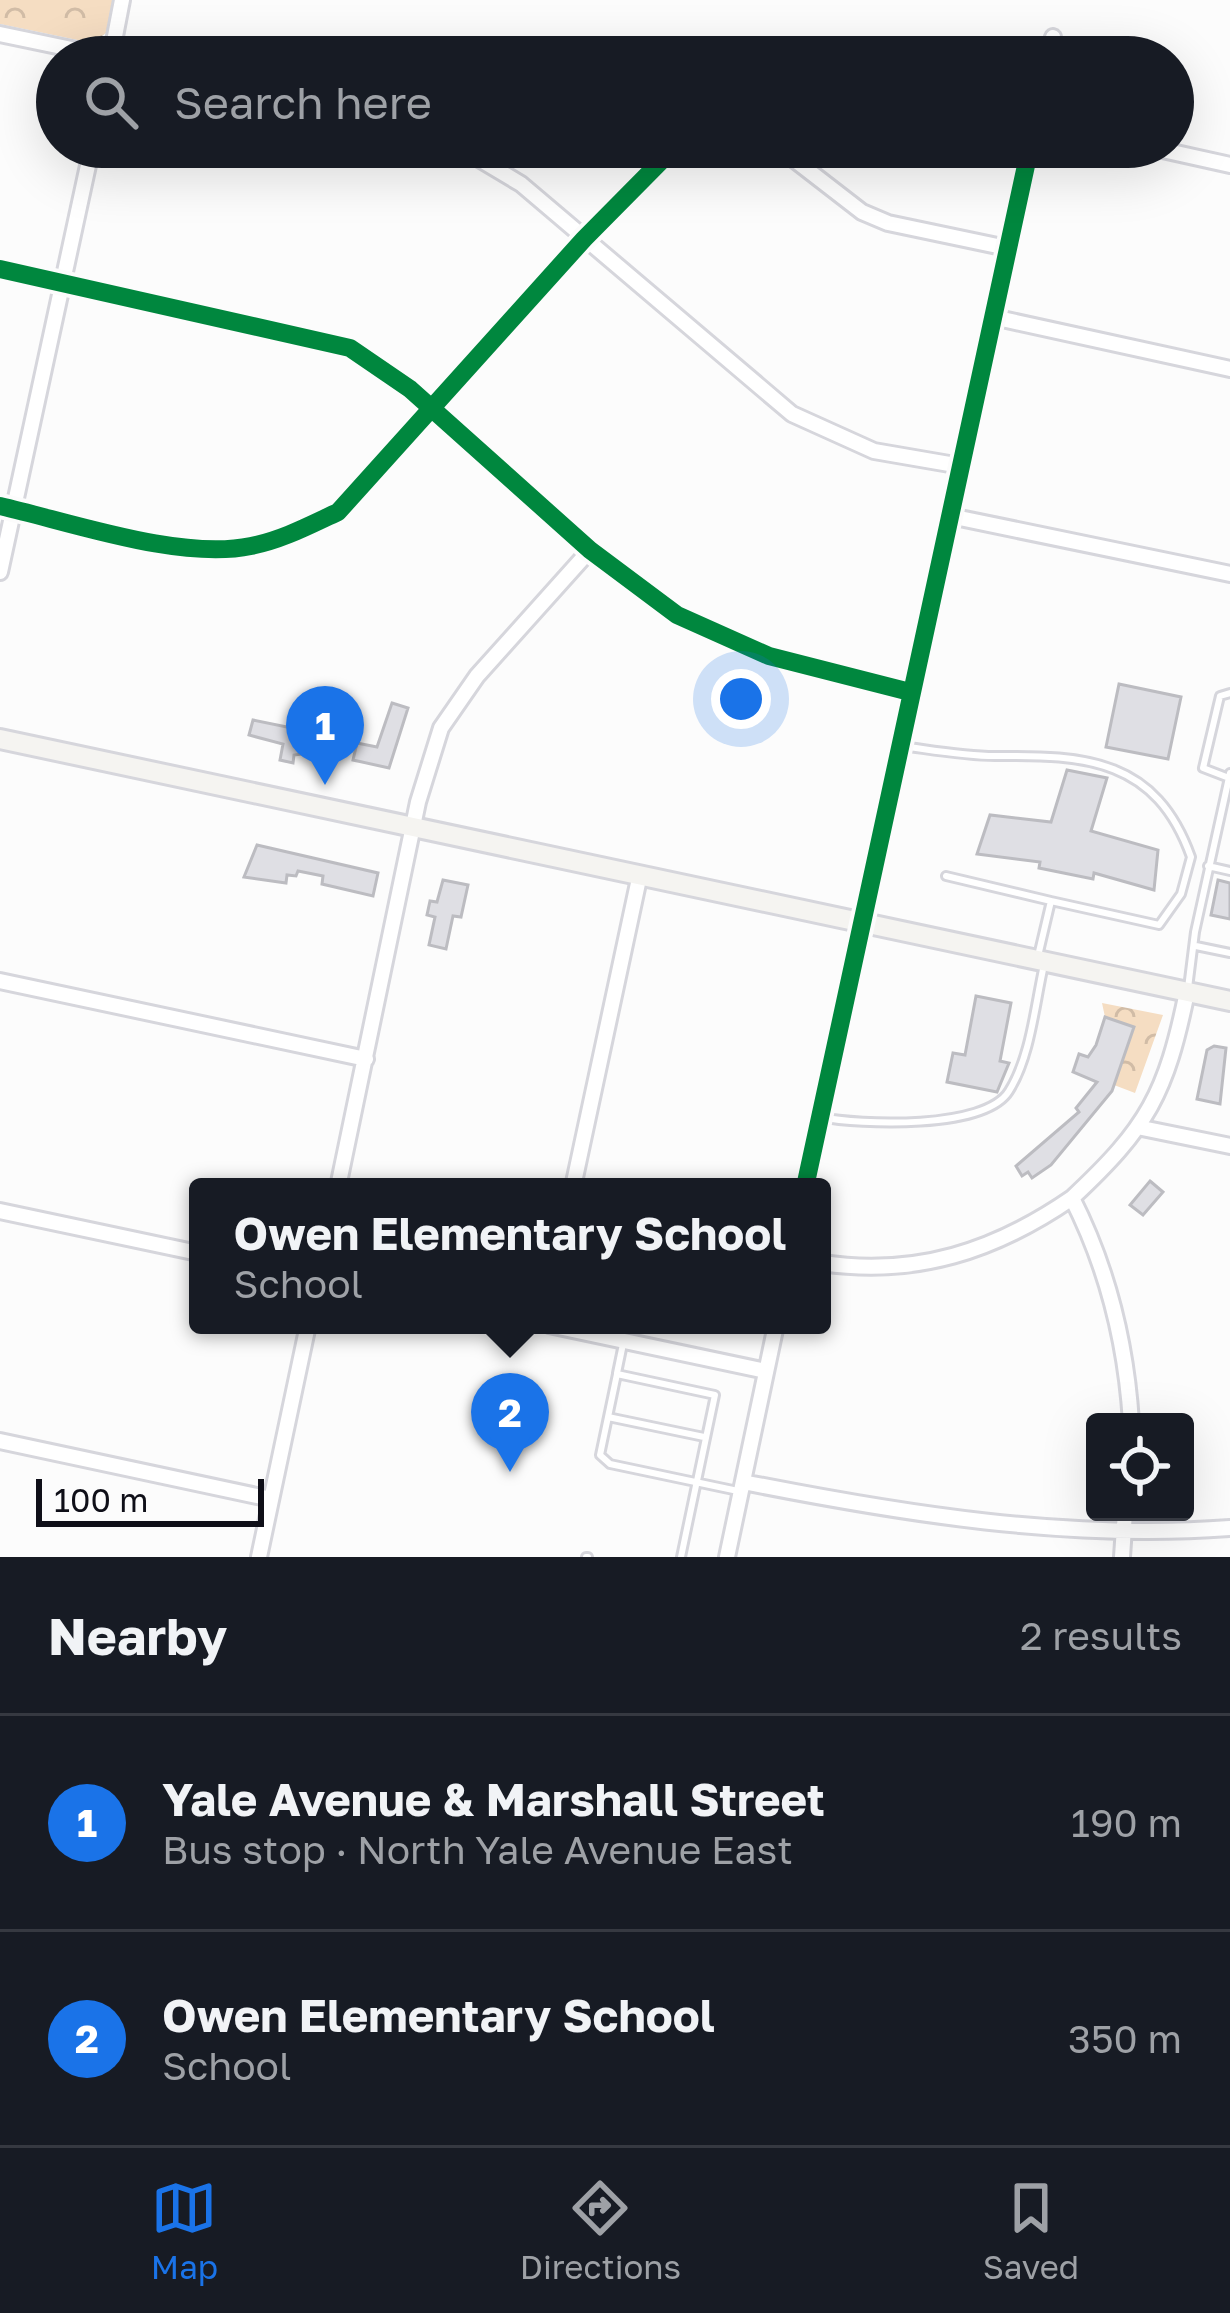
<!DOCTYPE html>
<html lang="en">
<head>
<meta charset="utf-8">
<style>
  :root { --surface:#171b24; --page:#242831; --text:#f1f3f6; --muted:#9ea1a6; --line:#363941; --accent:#1a73e8 }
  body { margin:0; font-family:"Golos Text",sans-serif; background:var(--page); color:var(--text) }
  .controls { position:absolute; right:36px; bottom:36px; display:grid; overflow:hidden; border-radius:12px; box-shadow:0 12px 48px #0002 }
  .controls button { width:108px; height:108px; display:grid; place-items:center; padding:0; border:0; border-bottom:3px solid var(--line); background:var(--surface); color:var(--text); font:60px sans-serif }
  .scale { position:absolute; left:36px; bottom:30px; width:228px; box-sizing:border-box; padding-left:12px; border:6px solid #0f0f18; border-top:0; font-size:33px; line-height:42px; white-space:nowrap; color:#0f0f18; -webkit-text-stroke:9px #fcfcfc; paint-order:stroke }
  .you { position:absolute; left:741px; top:699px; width:42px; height:42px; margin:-30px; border:9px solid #fff; border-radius:50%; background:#1a73e8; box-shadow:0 0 0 18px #1a73e833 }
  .badge { display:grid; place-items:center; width:78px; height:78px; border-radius:50%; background:var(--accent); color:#fff; font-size:39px; font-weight:700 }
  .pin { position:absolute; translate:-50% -99px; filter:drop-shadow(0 3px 6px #0008) }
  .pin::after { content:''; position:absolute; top:63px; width:42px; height:36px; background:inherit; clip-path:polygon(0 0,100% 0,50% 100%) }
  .popup { position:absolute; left:189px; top:1178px; width:642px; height:156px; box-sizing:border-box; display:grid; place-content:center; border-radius:12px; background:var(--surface); filter:drop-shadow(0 3px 9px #0005); font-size:39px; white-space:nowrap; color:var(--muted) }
  .popup b { font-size:45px; color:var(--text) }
  .popup::after { content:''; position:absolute; left:50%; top:100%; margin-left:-24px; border:24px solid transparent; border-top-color:var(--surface) }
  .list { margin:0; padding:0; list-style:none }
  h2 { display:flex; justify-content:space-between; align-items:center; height:156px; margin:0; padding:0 48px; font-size:51px }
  h2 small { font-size:39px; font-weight:400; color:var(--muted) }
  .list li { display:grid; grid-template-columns:78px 1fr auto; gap:36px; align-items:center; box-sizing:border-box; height:216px; padding:0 48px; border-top:3px solid var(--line) }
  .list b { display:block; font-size:45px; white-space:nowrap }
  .list p { margin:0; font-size:39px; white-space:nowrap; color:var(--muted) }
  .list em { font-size:39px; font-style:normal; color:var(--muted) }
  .icon { flex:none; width:66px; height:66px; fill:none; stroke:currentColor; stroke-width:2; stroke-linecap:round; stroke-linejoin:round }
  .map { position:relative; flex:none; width:1230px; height:1557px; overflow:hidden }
  .search { position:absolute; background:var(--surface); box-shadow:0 12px 48px #0002; left:36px; right:36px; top:36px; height:132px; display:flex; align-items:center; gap:30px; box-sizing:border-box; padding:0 42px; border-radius:66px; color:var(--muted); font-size:45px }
  .sheet { height:588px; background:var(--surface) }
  nav { display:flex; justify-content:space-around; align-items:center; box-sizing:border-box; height:168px; border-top:3px solid var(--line); background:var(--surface); font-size:33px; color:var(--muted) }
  nav a { display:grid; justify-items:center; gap:6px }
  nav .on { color:var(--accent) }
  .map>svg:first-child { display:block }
  .forest { fill:url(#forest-crowns) }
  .building { fill:#dfdfe4; stroke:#bcbcc1; stroke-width:3 }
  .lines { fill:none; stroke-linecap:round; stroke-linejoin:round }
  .lane-casing { stroke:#d6d6dc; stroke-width:12 }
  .street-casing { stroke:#d6d6dc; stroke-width:20 }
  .secondary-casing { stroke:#d6d6dc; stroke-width:24 }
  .lane { stroke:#fff; stroke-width:6 }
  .street { stroke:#fff; stroke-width:14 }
  .secondary { stroke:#f5f4f1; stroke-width:18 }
  .cycleway-casing { stroke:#fcfcfc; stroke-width:26 }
  .cycleway { stroke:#00873e; stroke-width:18 }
</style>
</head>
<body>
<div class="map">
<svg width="1230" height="1557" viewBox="0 0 1230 1557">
  <defs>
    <pattern id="forest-crowns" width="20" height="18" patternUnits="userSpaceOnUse" patternTransform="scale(3)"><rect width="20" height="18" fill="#f5ddc2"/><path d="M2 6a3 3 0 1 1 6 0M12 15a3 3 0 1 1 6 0" fill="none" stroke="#d1bca6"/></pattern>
  </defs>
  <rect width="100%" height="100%" fill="#fcfcfc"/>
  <path class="forest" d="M0 0H113L106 33 92 43 0 24Z
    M1102 1003 1163 1015 1135 1093 1114 1085 1134 1027 1105 1017Z"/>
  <path class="building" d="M1119 684 1181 697 1168 759 1106 747Z
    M392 703 408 708 389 768 353 760 357 743 377 747Z
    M253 720 321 734 318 752 294 755 293 763 280 760 283 744 249 735Z
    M1067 770 1107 778 1091 831 1158 850 1154 890 1094 873 1093 879 1039 868 1040 862 977 854 990 815 1051 822Z
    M257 845 378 873 373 896 322 884 323 876 298 871 296 876 287 875 286 883 244 877Z
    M443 880 468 885 461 917 453 916 446 949 429 945 435 917 427 915 430 901 437 902Z
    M1218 880 1230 883V919L1211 915Z
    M976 996 1011 1003 1000 1061 1009 1063 997 1092 947 1082 953 1053 965 1055Z
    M1105 1017 1134 1027 1112 1091 1051 1165 1032 1178 1028 1172 1022 1176 1016 1166 1079 1112 1076 1108 1097 1082 1073 1072 1079 1054 1088 1057 1096 1045Z
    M1214 1046 1226 1048 1220 1104 1197 1099 1207 1050Z
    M1150 1181 1163 1192 1143 1215 1130 1205Z"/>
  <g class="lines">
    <g class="lane-casing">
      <path id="lane" d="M902 746C932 750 964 756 995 756 1086 755 1156 759 1191 857L1181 894 1159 925 1051 901
        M1229 778 1203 768 1220 696 1230 693
        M1208 866 1230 871
        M946 876 1051 901 1038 956
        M1196 946 1230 953
        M1188 988 1195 932 1230 773
        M820 1117C860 1125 985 1130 1009 1091 1031 1056 1035 1004 1044 965
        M617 1373 623 1344
        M608 1417 704 1437
        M586 1557H588
        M681 1557 715 1395 617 1374 600 1455 610 1464 738 1491"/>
    </g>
    <g class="street-casing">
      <path id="street" d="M0 34 110 57
        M111 57 122 0
        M1049 57 1053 37
        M459 147 521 184 792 414 874 451 961 466
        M778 147 862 212 888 223 1007 248
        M1149 147 1230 165
        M0 269 350 348 410 389 590 550 677 615 769 656 910 692
        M993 317 1230 369
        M0 506C70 522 181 561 251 546 282 540 310 525 338 512L584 239 675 147
        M950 516 1230 574
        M0 572 92 147
        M0 981 366 1059
        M1142 1128 1230 1146
        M338 1187 418 802 441 728 477 676 590 550
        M573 1187 640 874
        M805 1187 1030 147
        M0 1211 198 1253
        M822 1263C916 1277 995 1251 1072 1198
        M549 1325 766 1371
        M1131 1422C1126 1343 1108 1269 1072 1198 1148 1127 1166 1094 1187 992
        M0 1441 271 1499
        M743 1482C904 1514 1066 1540 1230 1528
        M259 1557 308 1325
        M727 1557 776 1325
        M1122 1557 1125 1512"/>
    </g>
    <g class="secondary-casing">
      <path id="secondary" d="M0 739 1230 1001"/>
    </g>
    <use href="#lane" class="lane"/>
    <use href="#street" class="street"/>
    <use href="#secondary" class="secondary"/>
    <g class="cycleway-casing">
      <path id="cycleway" d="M0 269 350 348 410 389 590 550 677 615 769 656 910 692
        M0 506C70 522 181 561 251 546 282 540 310 525 338 512L584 239 675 147
        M805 1187 1030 147"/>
    </g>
    <use href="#cycleway" class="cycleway"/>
  </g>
</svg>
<div class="controls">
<button><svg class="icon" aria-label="locate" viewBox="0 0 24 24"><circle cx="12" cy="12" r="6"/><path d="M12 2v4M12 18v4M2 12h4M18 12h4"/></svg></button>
</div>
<div class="scale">100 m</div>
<div class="you"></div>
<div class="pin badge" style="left:325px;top:785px">1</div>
<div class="pin badge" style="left:510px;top:1472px">2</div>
<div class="popup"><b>Owen Elementary School</b>School</div>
<div class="search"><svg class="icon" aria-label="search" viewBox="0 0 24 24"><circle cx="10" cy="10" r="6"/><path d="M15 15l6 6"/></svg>Search here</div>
</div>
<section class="sheet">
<h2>Nearby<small>2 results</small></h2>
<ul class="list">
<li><span class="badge">1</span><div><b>Yale Avenue &amp; Marshall Street</b><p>Bus stop · North Yale Avenue East</p></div><em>190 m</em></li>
<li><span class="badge">2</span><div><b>Owen Elementary School</b><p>School</p></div><em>350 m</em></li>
</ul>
</section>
<nav>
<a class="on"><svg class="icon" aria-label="map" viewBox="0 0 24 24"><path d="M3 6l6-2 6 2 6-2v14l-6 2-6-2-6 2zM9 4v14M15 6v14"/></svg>Map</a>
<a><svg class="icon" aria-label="directions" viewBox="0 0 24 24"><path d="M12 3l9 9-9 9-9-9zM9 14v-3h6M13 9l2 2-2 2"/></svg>Directions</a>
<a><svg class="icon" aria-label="saved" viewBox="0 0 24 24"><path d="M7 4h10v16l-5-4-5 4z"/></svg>Saved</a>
</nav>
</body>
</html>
